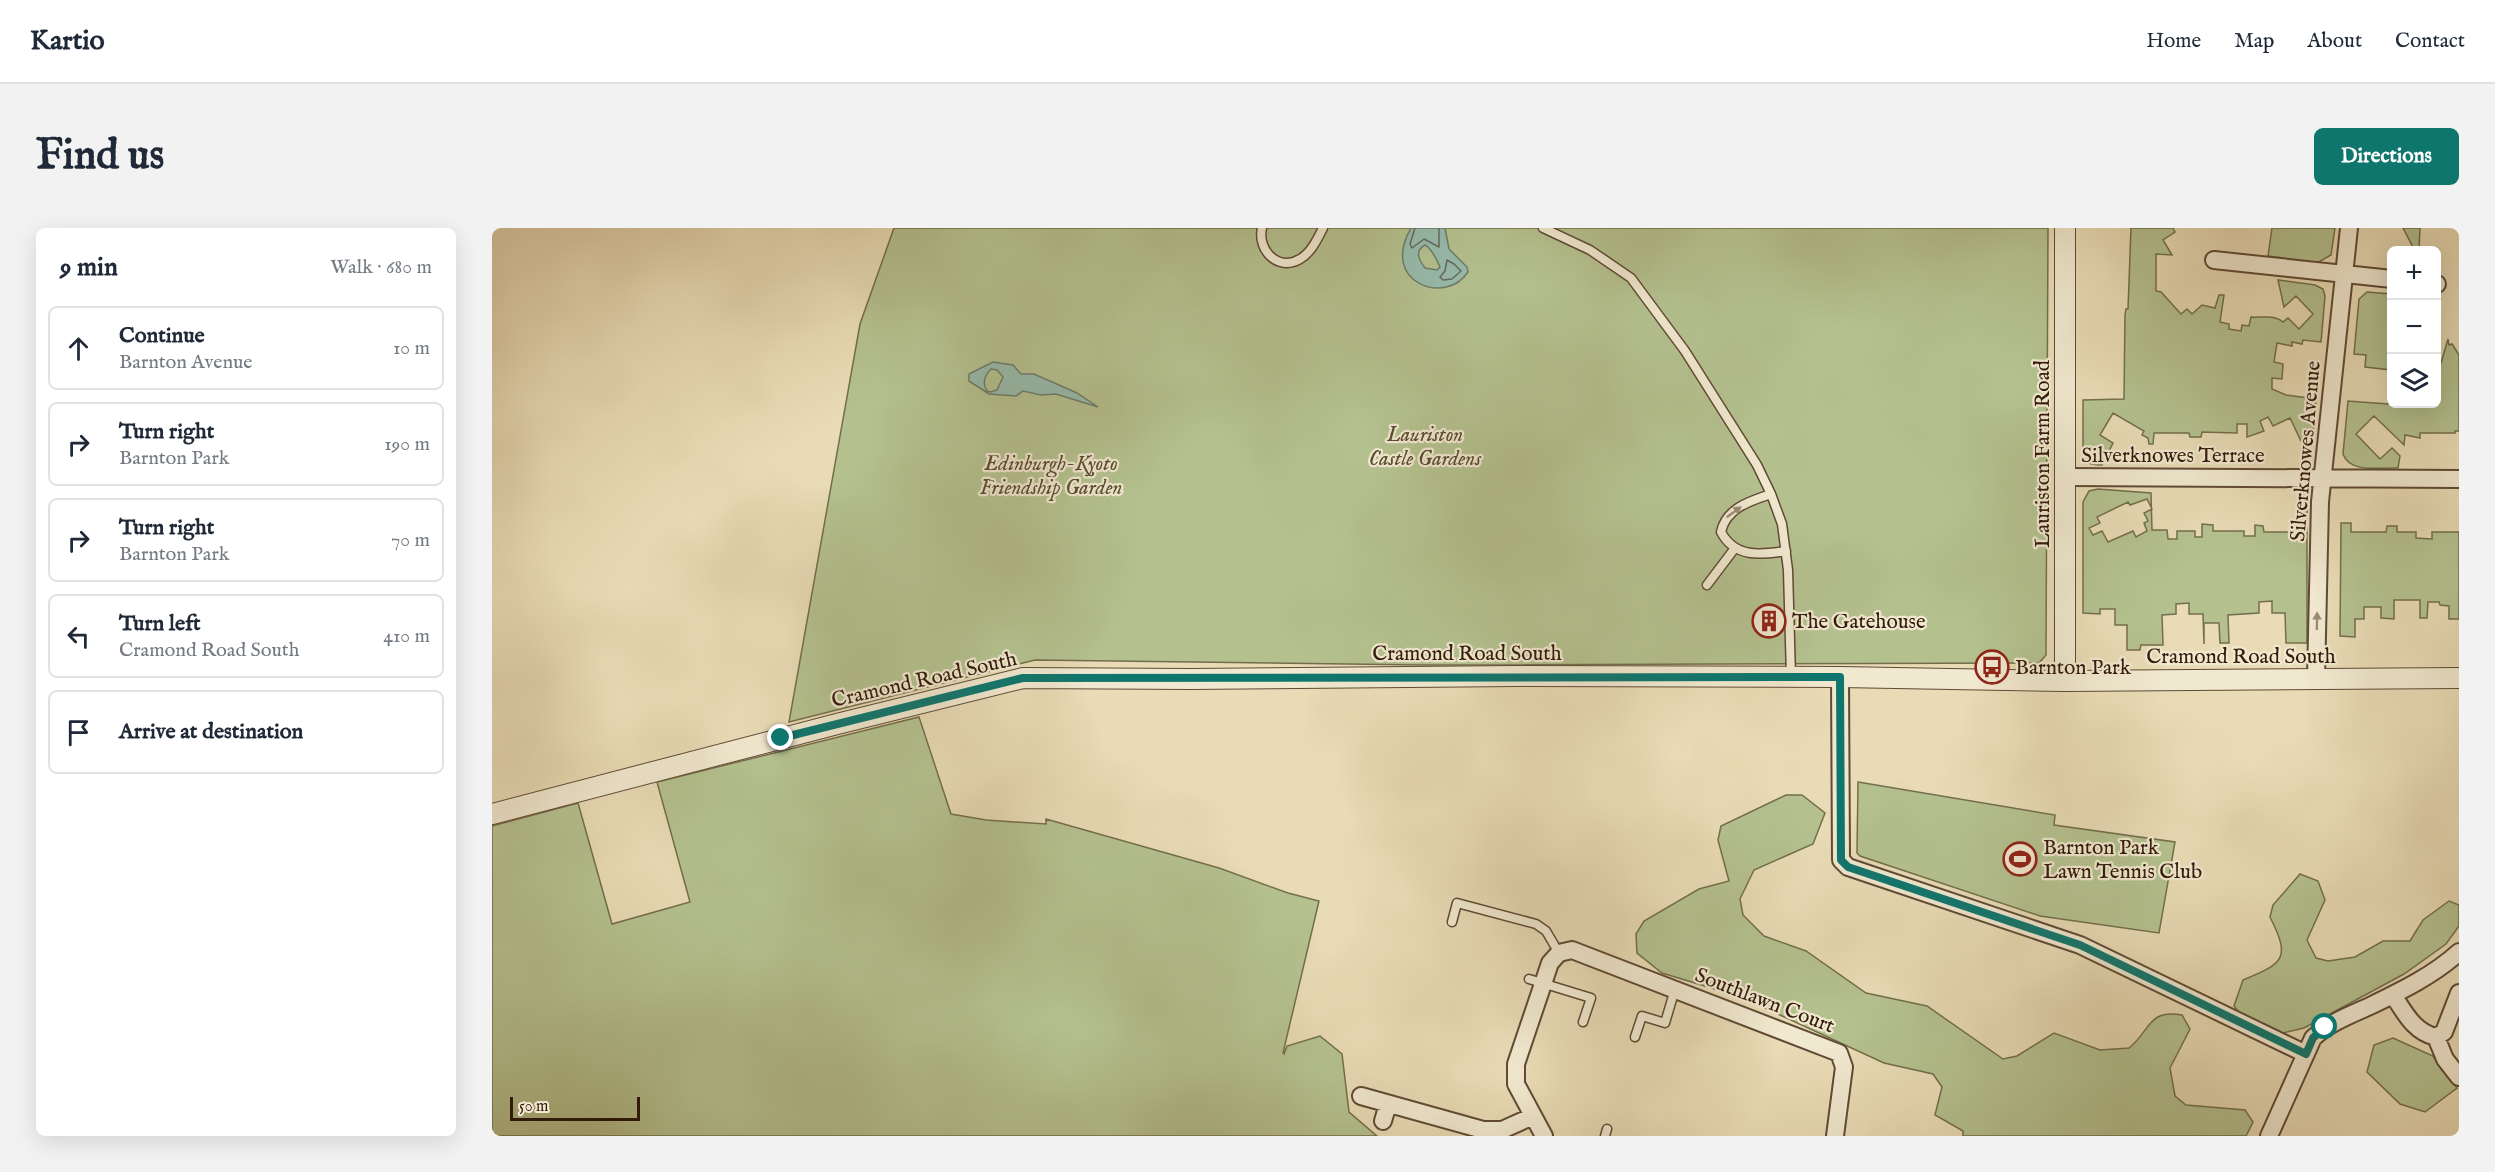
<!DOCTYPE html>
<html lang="en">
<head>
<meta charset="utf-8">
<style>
  :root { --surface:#fff; --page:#f2f2f3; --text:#1f2937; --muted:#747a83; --line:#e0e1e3; --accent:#0f766e }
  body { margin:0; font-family:"IM FELL English",serif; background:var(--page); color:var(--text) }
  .controls { position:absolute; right:18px; top:18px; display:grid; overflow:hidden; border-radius:9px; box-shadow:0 6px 24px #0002 }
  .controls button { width:54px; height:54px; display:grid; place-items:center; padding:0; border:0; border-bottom:2px solid var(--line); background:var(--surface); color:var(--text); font:30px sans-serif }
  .scale { position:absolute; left:18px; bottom:15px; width:130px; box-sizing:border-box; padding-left:6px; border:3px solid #321a0a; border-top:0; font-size:16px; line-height:21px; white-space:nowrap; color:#321a0a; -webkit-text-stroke:4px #f0e8cf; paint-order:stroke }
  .stop { position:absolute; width:18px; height:18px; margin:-14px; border:4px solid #0f766e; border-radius:50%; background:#fff }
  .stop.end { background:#0f766e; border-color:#fff; box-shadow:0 2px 6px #0008 }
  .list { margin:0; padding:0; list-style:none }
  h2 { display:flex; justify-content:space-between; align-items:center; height:78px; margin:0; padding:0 24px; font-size:26px }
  h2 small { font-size:20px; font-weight:400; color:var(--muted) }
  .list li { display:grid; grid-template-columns:39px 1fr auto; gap:18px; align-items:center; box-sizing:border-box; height:84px; margin:0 12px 12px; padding:0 12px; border:2px solid var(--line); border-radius:9px }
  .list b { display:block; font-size:22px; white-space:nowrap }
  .list p { margin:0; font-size:20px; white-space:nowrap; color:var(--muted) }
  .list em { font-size:20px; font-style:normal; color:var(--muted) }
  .icon { flex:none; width:33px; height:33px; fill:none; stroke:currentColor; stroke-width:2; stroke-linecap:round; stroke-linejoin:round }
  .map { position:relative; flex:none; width:1967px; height:908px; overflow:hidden; border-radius:9px }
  header { display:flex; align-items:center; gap:36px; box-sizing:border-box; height:84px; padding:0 30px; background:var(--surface); border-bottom:2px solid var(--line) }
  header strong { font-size:28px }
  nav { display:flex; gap:33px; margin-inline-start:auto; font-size:21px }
  .intro { display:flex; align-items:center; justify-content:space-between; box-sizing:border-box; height:144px; padding:0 36px }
  h1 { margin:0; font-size:42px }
  .button { padding:15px 27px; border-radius:9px; background:var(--accent); color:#fff; font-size:21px; font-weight:700 }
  main { display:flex; gap:36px; padding:0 36px }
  aside { flex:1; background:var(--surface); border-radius:9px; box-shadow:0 6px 24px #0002 }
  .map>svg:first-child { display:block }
  .green { fill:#b4c18f; stroke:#736e4c; stroke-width:1.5; fill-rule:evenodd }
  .water { fill:#97bbac; stroke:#6f7b6b; stroke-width:1.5; fill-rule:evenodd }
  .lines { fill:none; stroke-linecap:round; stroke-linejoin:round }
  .shore { stroke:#646a5b; stroke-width:1.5 }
  .service-casing { stroke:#604a35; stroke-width:11 }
  .minor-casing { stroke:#604a35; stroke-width:20 }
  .tertiary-casing { stroke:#604a35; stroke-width:22 }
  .service { stroke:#f0e8cf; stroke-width:8 }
  .minor { stroke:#f0e8cf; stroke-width:16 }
  .tertiary { stroke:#f0e8cf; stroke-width:20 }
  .oneway { fill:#9a8b76 }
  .route { stroke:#0f766e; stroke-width:8 }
  .labels { text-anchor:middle; stroke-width:4.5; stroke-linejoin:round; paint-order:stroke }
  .park-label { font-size:21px; font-style:italic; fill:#594c32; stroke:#f0e8cf }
  .street-label { font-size:21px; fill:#321a0a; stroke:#f0e8cf }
  .poi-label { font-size:21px; fill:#321a0a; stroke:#f0e8cf; text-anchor:start }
</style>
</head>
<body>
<header>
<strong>Kartio</strong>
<nav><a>Home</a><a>Map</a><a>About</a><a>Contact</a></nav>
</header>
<div class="intro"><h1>Find us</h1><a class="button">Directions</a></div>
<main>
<aside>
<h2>9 min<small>Walk · 680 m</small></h2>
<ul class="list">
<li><svg class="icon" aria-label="ahead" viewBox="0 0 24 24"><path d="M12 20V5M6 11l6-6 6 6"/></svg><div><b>Continue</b><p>Barnton Avenue</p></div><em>10 m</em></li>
<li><svg class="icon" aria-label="right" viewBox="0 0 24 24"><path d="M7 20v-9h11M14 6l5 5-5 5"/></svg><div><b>Turn right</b><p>Barnton Park</p></div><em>190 m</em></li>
<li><svg class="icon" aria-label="right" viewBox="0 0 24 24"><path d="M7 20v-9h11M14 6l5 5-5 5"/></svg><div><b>Turn right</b><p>Barnton Park</p></div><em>70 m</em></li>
<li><svg class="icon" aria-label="left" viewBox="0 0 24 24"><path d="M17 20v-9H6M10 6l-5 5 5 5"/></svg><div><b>Turn left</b><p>Cramond Road South</p></div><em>410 m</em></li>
<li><svg class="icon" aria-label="arrive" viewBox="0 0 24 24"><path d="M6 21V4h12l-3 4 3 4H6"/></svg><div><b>Arrive at destination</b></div></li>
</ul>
</aside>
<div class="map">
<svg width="1967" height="908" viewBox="0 0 1967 908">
  <rect width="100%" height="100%" fill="#e8dbb5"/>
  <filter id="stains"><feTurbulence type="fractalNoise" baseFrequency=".00333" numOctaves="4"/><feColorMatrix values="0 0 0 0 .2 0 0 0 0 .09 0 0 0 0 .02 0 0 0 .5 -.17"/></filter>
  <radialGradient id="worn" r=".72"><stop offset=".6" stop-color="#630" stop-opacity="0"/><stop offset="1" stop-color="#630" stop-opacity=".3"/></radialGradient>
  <path class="green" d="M402 0H1556L1554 427 1547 435 932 437 543 432 297 494 368 96Z
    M1639 0H1681L1683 4 1671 12 1680 27 1664 26V63L1669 64 1689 86 1695 81 1700 86 1710 77 1723 80 1727 67H1732L1728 94 1737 96V101L1749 103 1750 97 1757 98 1759 89C1768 90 1782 86 1791 94L1796 90 1807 101 1821 86 1804 68 1792 79 1786 52 1823 57 1831 61 1833 68 1829 114 1811 112 1810 116 1800 114V118L1785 115 1782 134 1791 136 1790 151 1780 150V161L1794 167 1824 171 1820 215 1809 213 1798 190 1781 198 1776 189 1768 193 1772 203 1755 209V196H1745V205L1710 204 1709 209H1698L1697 205H1662L1661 216H1657L1656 210 1650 207 1652 203 1621 185 1608 207 1621 215 1610 237C1600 237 1593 236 1591 226V172L1632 171 1633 87 1634 81H1636Z
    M1780 0H1843L1839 27 1825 35 1776 28Z
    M1911 0H1928L1927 22 1922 21Z
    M1875 64 1899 66 1900 176H1944L1945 134 1949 135 1956 111 1957 117 1960 116 1967 127V203H1963V205H1928V210L1913 207 1912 217 1882 188 1864 206 1888 231 1900 220 1908 228 1906 240C1889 239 1858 246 1851 226L1856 173 1896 176 1899 142 1873 139 1874 127 1862 126 1867 71Z
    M1606 261 1659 265 1660 302H1675L1676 311H1685V303H1703V309H1710V296L1721 297V303H1752V308H1763V297L1771 298 1772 304H1807L1808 272H1815V415H1794L1793 385H1780V373L1767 374V385L1736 387 1737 415H1728L1727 395H1712V416L1711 386H1697V375L1684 376V386L1670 387 1671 417H1649L1648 422H1635V397H1623V381H1608V386L1591 385V274L1597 263ZM1655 271 1660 281 1652 285 1656 293 1652 295 1655 303 1644 309 1641 303 1616 314 1610 303 1601 307 1597 300 1608 295 1605 289 1636 274 1638 277Z
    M1849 295H1859V304H1894L1895 298H1905V304H1924V310L1940 311V304H1967V391H1957V378L1948 377 1947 374H1936L1935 390H1928V372H1902V391L1889 390V379H1872V391H1863V409L1848 408Z
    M427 489 459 586 494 592 554 596V591L727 640 796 665 827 673 791 825 792 826 795 818 828 808 850 826 857 884 885 908H0V598L86 575 120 696 198 674 165 554Z
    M1366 554 1563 587 1562 597 1683 614 1667 705 1548 688 1368 628 1365 625Z
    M1294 567H1310L1333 585 1321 616 1262 642 1248 671 1251 687 1272 708 1314 723 1374 765 1435 778 1511 831 1525 828 1562 805 1608 822 1637 820C1659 802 1656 781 1690 787L1698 801 1678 840 1683 868 1694 877 1753 882 1761 894 1754 908H1471V903L1443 887 1450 859 1441 846 1392 835 1249 769 1170 745 1145 725 1144 706 1152 693 1207 661 1237 653 1226 612 1229 598Z
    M1808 646 1826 653 1833 672 1815 712 1824 730 1836 733 1863 729 1891 713H1918L1931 692 1957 673 1967 677V698L1954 716 1912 746 1812 800 1791 805 1750 789 1742 778 1751 752C1792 735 1799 731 1778 689L1781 677Z
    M1901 810 1941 828 1965 860 1933 884 1908 876 1875 844 1882 817Z"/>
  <path class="water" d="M919 0H953L957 21 975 39 976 44C954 78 887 55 919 0ZM933 17C939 20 945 32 948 39L945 42 933 40C927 32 922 23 933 17Z
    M501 134 521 137 529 146H542L585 165 606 179 564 166 549 167 531 163 524 168 497 166 477 153V146ZM499 141 505 142 511 149 505 162 499 164 495 163C490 155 493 147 499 141Z"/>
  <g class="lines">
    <path class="shore" d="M923 0 918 16 920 20 932 11 947 19V0
      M955 32 962 36 969 43 960 51 951 52 948 49 953 43Z"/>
    <g class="service-casing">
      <path id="service" d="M770 0C765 22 786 44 808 31 819 25 826 10 831 0
        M1051 0 1098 22 1139 50 1193 123 1265 237 1279 266 1290 296 1296 342 1299 449
        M1279 266C1258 273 1234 280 1229 304 1243 330 1268 327 1294 323
        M1215 357 1243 320
        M960 694 965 675 1044 696 1054 703 1067 725
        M1037 751 1099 770 1091 794
        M1143 809 1150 788 1173 795 1183 761
        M1113 908 1115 901"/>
    </g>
    <g class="minor-casing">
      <path id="minor" d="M1722 32 1900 51
        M1944 56H1945
        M1575 249 1967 251
        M1348 449 1349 632 1356 639 1588 717 1814 826
        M1824 451 1828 274 1857 0
        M1901 767C1913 785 1922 804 1944 809L1952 804 1967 765
        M1944 809 1953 831 1967 849
        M869 868 991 902H1010L1041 888
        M891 893 896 876
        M1052 908 1024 856V836L1058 735 1067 725 1080 722 1347 825 1352 839 1343 908
        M1777 908 1821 810C1837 795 1858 787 1878 778 1909 763 1942 747 1967 724"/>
    </g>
    <g class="tertiary-casing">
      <path id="tertiary" d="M1573 453V0
        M0 586 345 496 531 450 698 451 1026 448 1348 449 1573 453 1967 450"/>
    </g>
    <use href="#service" class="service"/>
    <use href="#minor" class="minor"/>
    <use href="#tertiary" class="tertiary"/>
  </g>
  <defs><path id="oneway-solid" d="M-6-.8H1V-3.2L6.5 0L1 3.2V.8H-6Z" transform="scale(1.5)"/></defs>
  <g class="oneway">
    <use href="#oneway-solid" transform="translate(1242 284) rotate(-36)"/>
    <use href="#oneway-solid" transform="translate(1825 393) rotate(-89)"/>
  </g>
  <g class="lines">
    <path class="route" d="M289 510 531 450 1348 449 1349 632 1356 639 1588 717 1814 826 1821 810 1833 799"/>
  </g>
  <defs>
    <g id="building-ring" transform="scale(1.725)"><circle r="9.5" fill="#f0e8cf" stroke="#8f2418" stroke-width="1.5"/><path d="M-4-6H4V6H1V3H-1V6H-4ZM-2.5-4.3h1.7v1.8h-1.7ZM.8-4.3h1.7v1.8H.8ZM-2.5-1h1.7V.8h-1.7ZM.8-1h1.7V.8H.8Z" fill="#8f2418"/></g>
    <g id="bus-ring" transform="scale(1.725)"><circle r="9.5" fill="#f0e8cf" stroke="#8f2418" stroke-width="1.5"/><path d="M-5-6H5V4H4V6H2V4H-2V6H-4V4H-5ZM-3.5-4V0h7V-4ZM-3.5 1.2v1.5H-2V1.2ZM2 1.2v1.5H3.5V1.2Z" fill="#8f2418"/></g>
    <g id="stadium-ring" transform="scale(1.725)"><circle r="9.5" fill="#f0e8cf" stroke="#8f2418" stroke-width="1.5"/><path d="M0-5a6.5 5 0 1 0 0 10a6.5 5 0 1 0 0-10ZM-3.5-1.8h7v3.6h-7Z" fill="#8f2418"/></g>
  </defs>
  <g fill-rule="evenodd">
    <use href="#building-ring" x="1277" y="393"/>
    <use href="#bus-ring" x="1500" y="439"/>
    <use href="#stadium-ring" x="1528" y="631"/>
  </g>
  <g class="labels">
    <g class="park-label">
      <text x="933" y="213">Lauriston<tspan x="933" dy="24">Castle Gardens</tspan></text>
      <text x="559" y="242">Edinburgh-Kyoto<tspan x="559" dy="24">Friendship Garden</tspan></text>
    </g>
    <g class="street-label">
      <text transform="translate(1813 223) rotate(-85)" y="7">Silverknowes Avenue</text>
      <text transform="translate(1550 226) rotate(-90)" y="7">Lauriston Farm Road</text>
      <text x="1681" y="234">Silverknowes Terrace</text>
      <text x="975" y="432">Cramond Road South</text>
      <text x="1749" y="435">Cramond Road South</text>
      <text transform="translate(432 451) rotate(-13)" y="7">Cramond Road South</text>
      <text transform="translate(1273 772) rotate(21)" y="7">Southlawn Court</text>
    </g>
    <g class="poi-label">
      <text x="1300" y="400">The Gatehouse</text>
      <text x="1523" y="446">Barnton Park</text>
      <text x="1551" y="626">Barnton Park<tspan x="1551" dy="24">Lawn Tennis Club</tspan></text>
    </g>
  </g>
  <rect width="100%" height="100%" filter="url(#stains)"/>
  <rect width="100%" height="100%" fill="url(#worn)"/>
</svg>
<div class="controls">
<button>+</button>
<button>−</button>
<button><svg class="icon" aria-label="layers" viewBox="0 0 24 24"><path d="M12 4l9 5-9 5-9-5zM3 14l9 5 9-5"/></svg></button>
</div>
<div class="scale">50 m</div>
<div class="stop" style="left:1833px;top:799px"></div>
<div class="stop end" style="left:289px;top:510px"></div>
</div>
</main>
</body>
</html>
